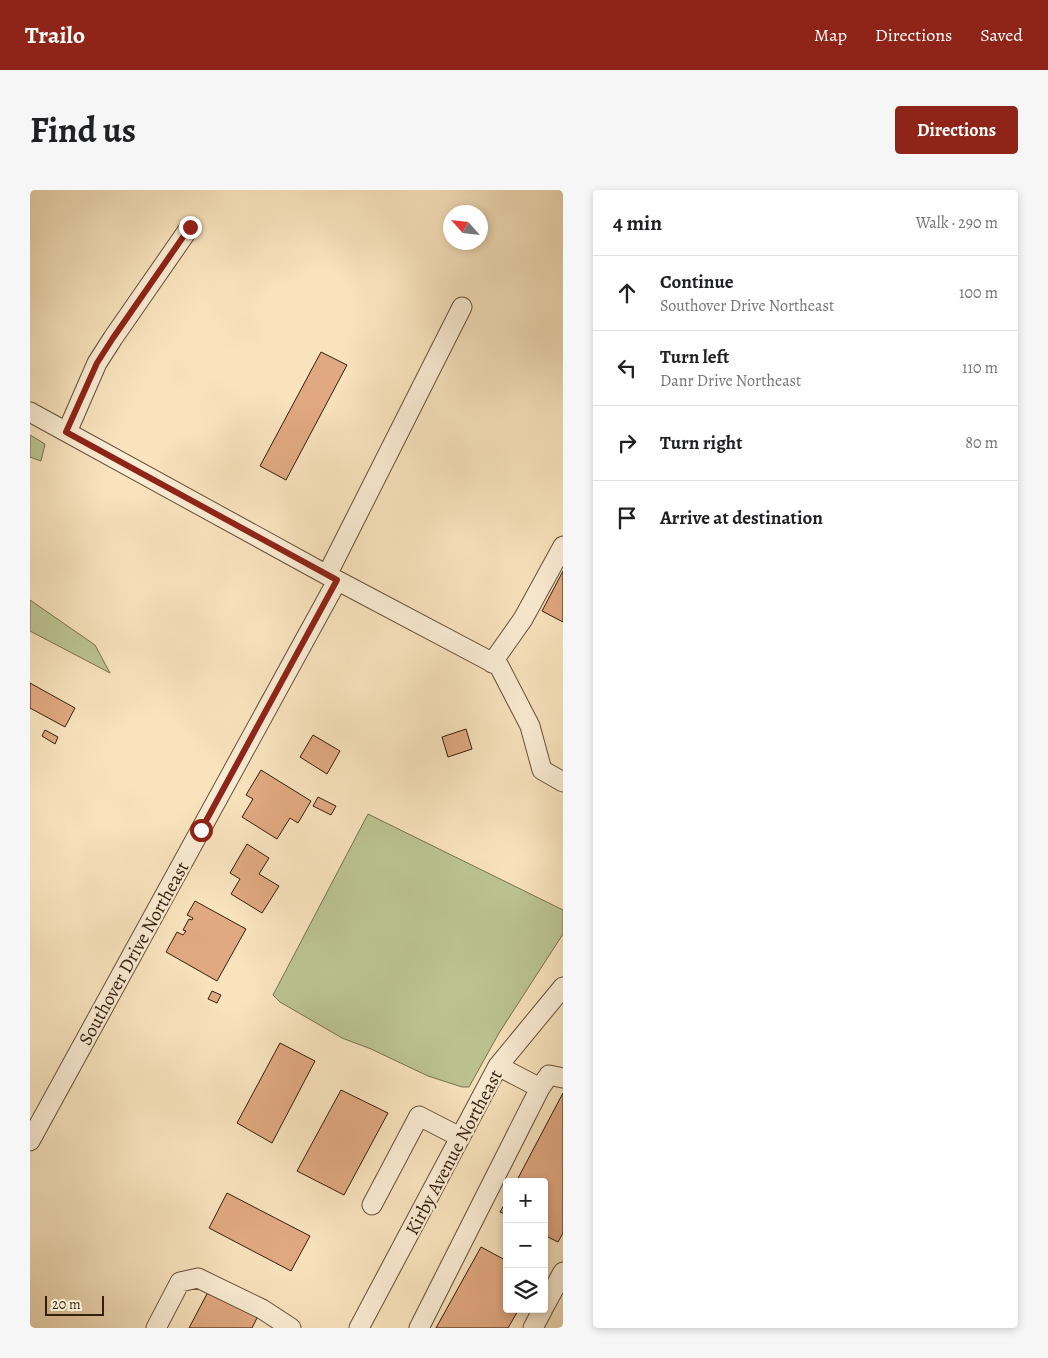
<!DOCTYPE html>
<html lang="en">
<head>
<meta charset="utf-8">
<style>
  :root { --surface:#fff; --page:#f6f6f6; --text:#202124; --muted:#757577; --line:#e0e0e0; --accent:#8f2418 }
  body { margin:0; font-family:Alegreya,serif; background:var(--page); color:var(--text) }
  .controls { position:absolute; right:15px; bottom:15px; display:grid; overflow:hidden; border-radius:5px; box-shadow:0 2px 8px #0003 }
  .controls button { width:45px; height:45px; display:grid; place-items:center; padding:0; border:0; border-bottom:1px solid var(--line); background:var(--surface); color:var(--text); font:25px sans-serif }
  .compass { position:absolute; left:413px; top:15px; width:45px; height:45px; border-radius:50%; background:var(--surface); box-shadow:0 2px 8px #0003; rotate:297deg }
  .scale { position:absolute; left:15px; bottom:12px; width:59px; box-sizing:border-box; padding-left:5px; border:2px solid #341e0c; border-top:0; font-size:14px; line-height:18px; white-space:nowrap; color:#341e0c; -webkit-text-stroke:4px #faedd4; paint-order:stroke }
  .stop { position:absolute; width:15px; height:15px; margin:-11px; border:4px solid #8f2418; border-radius:50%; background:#fff }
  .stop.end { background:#8f2418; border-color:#fff; box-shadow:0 1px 5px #0008 }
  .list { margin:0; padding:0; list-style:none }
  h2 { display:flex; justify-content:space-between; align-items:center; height:65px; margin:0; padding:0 20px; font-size:21px }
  h2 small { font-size:16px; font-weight:400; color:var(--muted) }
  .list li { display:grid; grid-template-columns:32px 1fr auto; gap:15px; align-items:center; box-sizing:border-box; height:75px; padding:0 20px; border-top:1px solid var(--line) }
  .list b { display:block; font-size:19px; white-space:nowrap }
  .list p { margin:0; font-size:16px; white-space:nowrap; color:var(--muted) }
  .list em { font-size:16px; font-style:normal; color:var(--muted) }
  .icon { flex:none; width:28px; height:28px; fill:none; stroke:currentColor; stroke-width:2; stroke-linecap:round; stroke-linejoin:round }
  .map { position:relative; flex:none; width:533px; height:1138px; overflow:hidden; border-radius:5px }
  header { display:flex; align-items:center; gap:30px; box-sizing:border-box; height:70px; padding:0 25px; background:var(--accent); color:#fff }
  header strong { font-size:24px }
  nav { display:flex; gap:28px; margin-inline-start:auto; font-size:18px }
  .intro { display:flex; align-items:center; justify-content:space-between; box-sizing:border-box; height:120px; padding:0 30px }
  h1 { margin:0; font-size:35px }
  .button { padding:12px 22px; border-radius:5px; background:var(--accent); color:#fff; font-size:18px; font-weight:700 }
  main { display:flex; gap:30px; padding:0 30px }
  aside { flex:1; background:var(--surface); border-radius:5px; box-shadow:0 2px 8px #0003 }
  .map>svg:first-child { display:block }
  .green { fill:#bcc492; stroke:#78714f }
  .building { fill:#e1a981; stroke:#341e0c }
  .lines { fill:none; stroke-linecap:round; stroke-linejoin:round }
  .minor-casing { stroke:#654f38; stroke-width:21 }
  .minor { stroke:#faedd4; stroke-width:19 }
  .route { stroke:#8f2418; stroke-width:6 }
  .labels { text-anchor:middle; stroke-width:4.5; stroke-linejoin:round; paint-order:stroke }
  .street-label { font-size:19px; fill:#341e0c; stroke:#faedd4 }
</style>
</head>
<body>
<header>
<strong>Trailo</strong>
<nav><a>Map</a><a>Directions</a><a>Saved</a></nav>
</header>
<div class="intro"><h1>Find us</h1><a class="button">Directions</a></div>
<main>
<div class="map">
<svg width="533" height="1138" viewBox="0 0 533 1138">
  <rect width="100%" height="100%" fill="#f8e3bd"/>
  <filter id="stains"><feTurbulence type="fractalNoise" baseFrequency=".004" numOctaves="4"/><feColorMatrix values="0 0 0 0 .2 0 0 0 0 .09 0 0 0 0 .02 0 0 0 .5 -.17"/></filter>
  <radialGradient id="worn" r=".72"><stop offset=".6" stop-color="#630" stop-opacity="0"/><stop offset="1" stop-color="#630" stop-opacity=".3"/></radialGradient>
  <path class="green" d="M0 245 15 254 11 271 0 267Z
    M0 410 65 455 80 483 0 441Z
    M338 624 533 720V744L469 843 439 897H432L398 886 341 859 312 848 250 812 243 805Z"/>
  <path class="building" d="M291 162 317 175 256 290 230 276Z
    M533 381V432L512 421Z
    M0 493 45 518 35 537 0 518Z
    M436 539 442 559 418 567 412 547Z
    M15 540 28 547 25 554 12 546Z
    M283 545 310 561 297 584 270 567Z
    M231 580 281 611 268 633 260 628 247 649 212 627 223 609 216 605Z
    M288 607 306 616 301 625 283 616Z
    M217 654 239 668 229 684 249 696 232 723 201 704 210 689 200 683Z
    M165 711 216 739 187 791 136 762 147 742 153 745 156 741 153 740 159 729 162 730 163 728 157 725Z
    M182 801 191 805 187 813 178 809Z
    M250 853 285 871 242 953 207 933Z
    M311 900 358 923 314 1005 267 981Z
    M533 903V1043L528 1052 514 1045V992H486Z
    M197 1003 280 1046 261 1081 179 1038Z
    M477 1010V1025L470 1022Z
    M451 1057 477 1071V1119H489L478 1138H406Z
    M179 1100 228 1126 222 1138H159Z"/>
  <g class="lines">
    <g class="minor-casing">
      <path id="minor" d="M0 222 297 385 469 476 500 536 512 580 533 592
        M37 242 67 173 83 148 160 37
        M297 385 432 117
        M462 473 493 429 533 356
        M468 876 510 898
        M0 951 307 391
        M342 1015 389 926 430 947
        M514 1117 533 1082
        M126 1138 150 1092 168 1088 232 1119 261 1138
        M329 1138 468 876 533 797
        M389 1138 510 898 519 885 533 888
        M503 1138 513 1119"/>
    </g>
    <use href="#minor" class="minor"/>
  </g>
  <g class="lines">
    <path class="route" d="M160 37 83 148 67 173 36 242 307 390 171 640"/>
  </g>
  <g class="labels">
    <g class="street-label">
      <text transform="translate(103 763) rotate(-61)" y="7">Southover Drive Northeast</text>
      <text transform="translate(423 962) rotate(-62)" y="7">Kirby Avenue Northeast</text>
    </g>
  </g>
  <rect width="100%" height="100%" filter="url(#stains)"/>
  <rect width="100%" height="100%" fill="url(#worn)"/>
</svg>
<div class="controls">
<button>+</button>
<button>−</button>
<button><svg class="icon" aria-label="layers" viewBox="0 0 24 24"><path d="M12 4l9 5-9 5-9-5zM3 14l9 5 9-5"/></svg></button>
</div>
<svg class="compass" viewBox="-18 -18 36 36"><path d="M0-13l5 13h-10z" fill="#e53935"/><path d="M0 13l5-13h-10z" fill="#757577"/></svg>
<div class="scale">20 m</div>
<div class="stop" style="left:171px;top:640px"></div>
<div class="stop end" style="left:160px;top:37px"></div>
</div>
<aside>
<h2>4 min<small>Walk · 290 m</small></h2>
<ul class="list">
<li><svg class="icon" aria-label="ahead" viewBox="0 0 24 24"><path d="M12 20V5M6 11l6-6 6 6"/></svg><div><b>Continue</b><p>Southover Drive Northeast</p></div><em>100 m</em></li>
<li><svg class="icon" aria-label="left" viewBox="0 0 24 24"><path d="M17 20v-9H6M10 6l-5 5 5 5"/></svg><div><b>Turn left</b><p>Danr Drive Northeast</p></div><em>110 m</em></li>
<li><svg class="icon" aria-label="right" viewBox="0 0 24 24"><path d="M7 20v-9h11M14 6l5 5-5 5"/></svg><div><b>Turn right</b></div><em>80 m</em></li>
<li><svg class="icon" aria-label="arrive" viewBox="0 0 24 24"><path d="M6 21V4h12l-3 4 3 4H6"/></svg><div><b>Arrive at destination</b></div></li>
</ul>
</aside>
</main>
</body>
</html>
